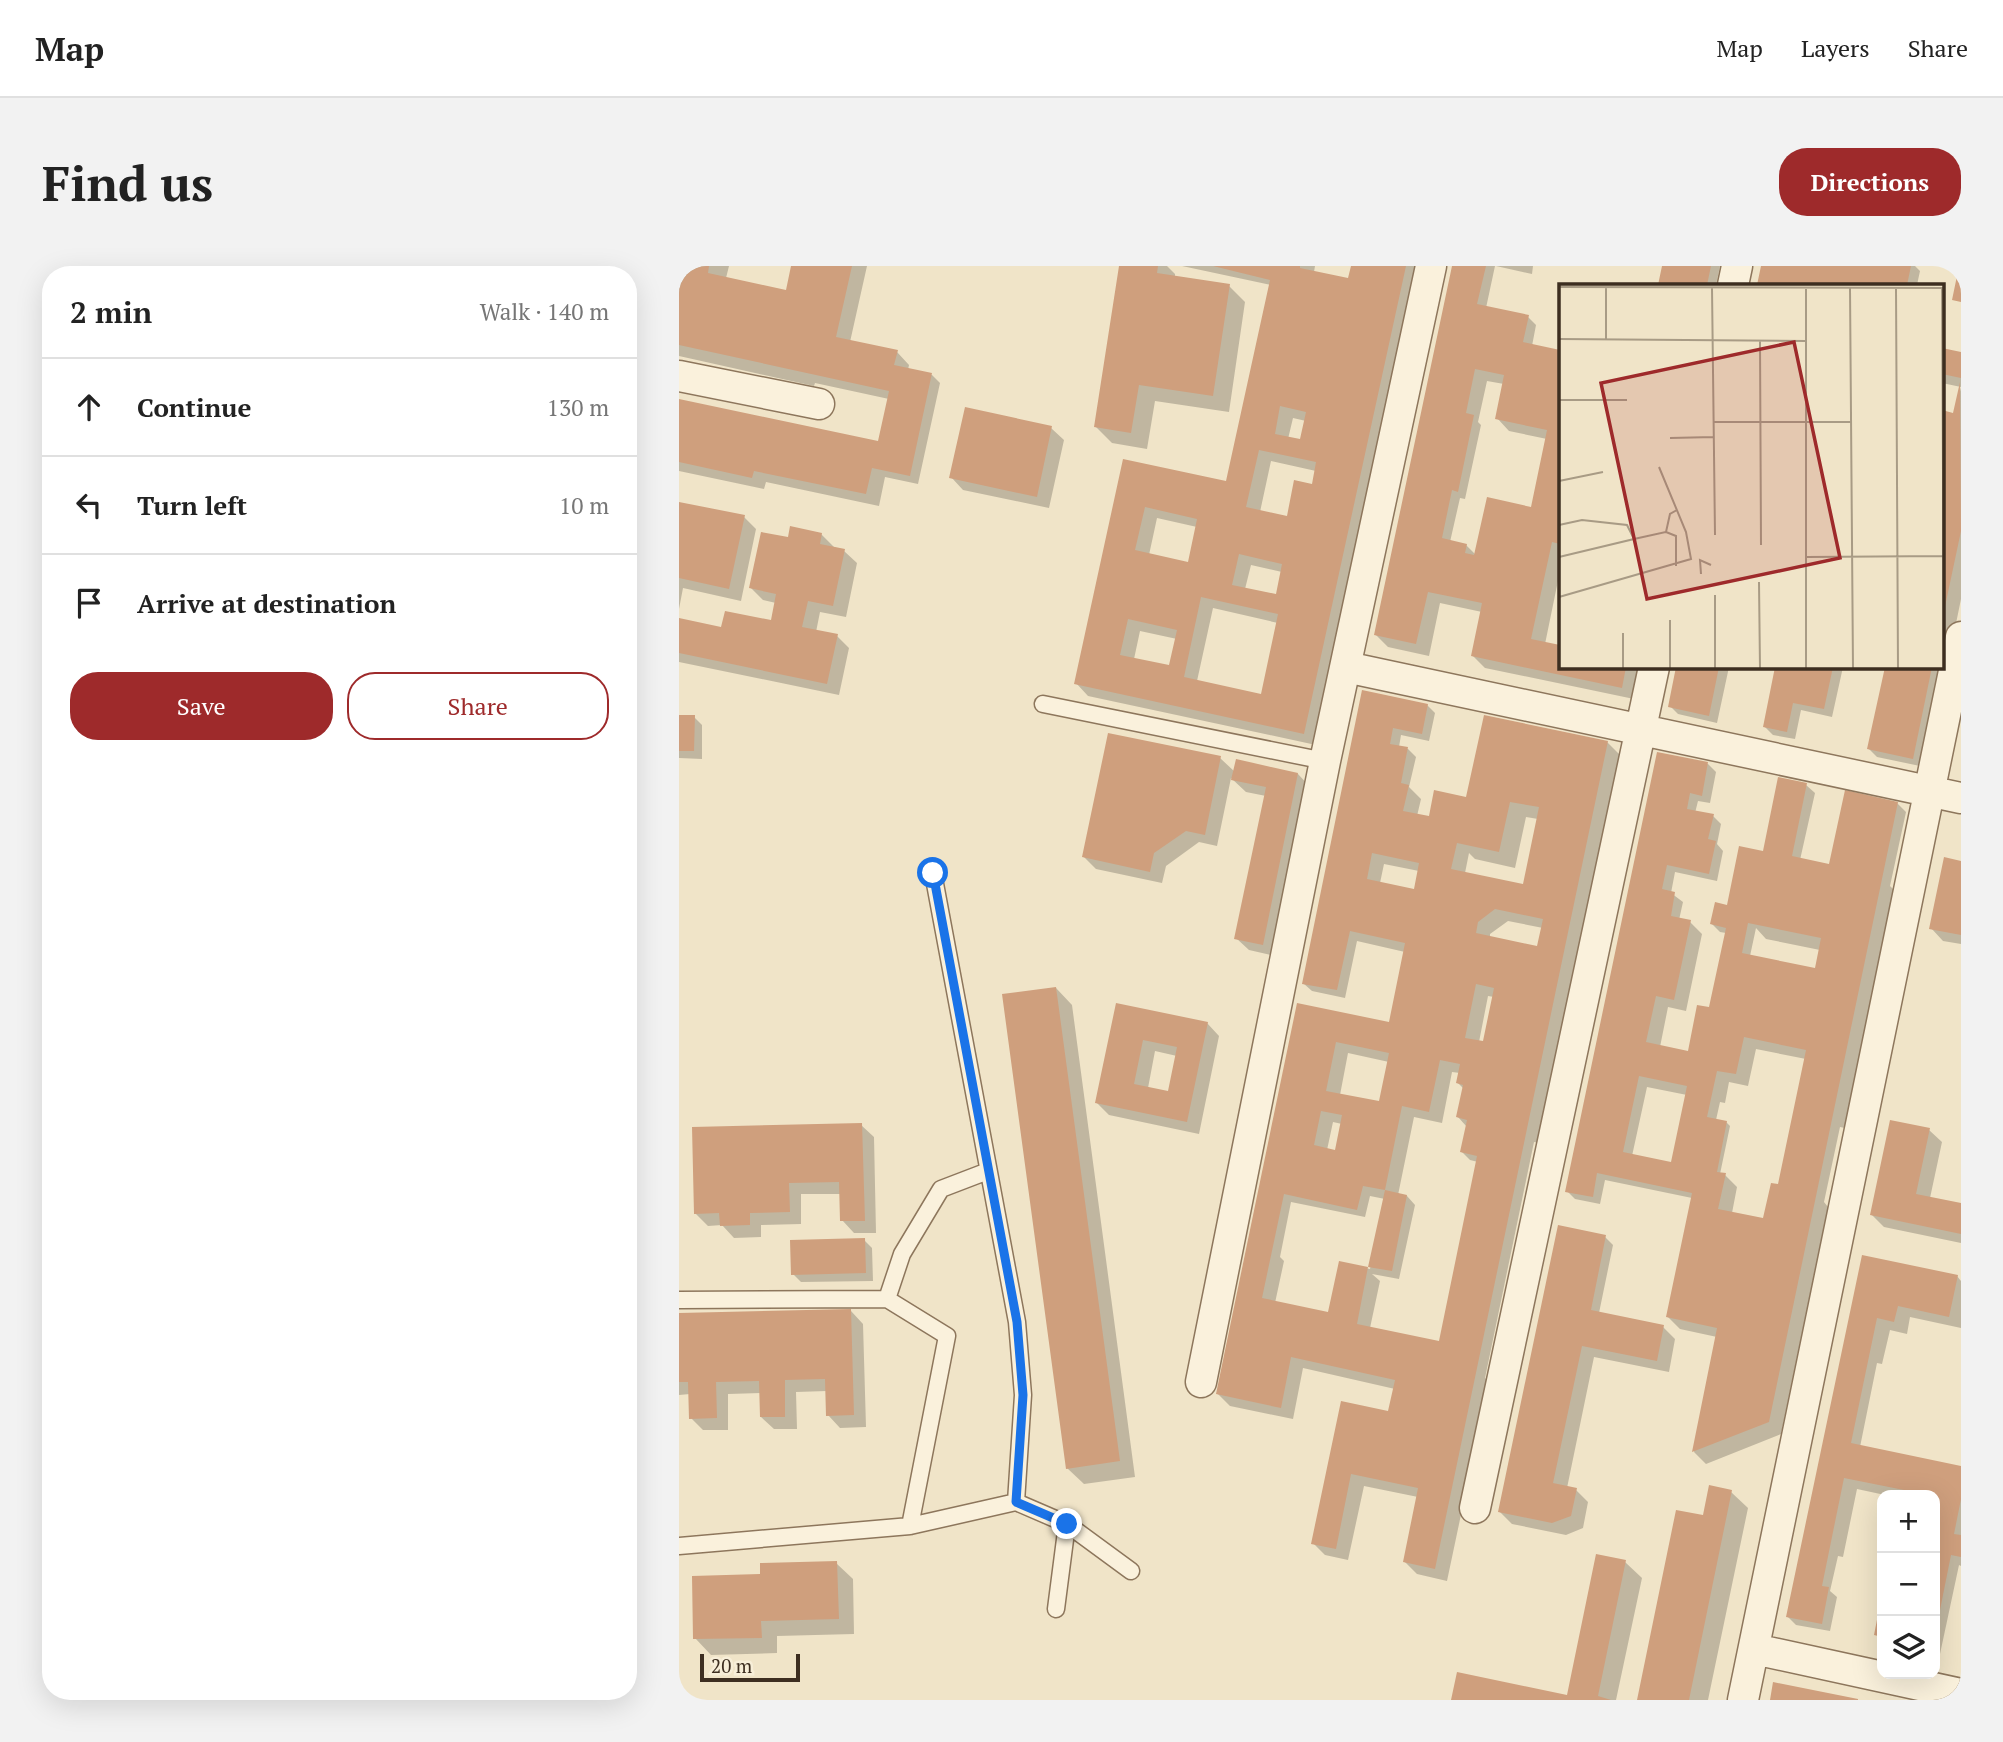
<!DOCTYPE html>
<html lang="en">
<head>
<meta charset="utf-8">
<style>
  :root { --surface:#fff; --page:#f2f2f2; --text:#222; --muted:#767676; --line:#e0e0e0; --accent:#9e2a2b }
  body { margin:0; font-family:"PT Serif",serif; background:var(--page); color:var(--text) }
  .controls { position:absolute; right:21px; bottom:21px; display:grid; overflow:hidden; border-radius:14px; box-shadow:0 7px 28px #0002 }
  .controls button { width:63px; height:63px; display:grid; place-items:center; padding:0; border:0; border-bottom:2px solid var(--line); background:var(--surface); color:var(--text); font:35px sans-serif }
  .scale { position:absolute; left:21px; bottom:18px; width:100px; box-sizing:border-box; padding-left:7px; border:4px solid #3d2e20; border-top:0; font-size:19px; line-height:24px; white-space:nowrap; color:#3d2e20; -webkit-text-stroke:5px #f7eed8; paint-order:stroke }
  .stop { position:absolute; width:21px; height:21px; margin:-16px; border:5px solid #1a73e8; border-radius:50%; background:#fff }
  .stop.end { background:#1a73e8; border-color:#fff; box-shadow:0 2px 7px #0008 }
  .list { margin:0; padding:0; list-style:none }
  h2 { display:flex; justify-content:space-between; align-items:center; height:91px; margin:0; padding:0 28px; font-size:30px }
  h2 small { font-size:23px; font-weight:400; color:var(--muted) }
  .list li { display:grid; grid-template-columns:46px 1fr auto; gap:21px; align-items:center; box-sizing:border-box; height:98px; padding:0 28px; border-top:2px solid var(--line) }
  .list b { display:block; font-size:26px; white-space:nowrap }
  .list em { font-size:23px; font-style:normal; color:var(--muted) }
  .actions { display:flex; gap:14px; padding:21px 28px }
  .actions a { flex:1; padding:16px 0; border:2px solid var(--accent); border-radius:28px; text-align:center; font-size:24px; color:var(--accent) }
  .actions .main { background:var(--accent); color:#fff }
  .icon { flex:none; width:38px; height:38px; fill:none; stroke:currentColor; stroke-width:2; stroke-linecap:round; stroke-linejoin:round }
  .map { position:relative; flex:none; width:1282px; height:1434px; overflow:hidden; border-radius:28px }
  header { display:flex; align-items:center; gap:42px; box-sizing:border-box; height:98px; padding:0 35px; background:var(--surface); border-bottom:2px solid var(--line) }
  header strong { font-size:33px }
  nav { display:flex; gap:38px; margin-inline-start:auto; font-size:24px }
  .intro { display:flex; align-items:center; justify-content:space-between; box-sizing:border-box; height:168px; padding:0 42px }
  h1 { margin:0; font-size:49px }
  .button { padding:18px 32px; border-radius:28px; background:var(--accent); color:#fff; font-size:24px; font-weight:700 }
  main { display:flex; gap:42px; padding:0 42px }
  aside { flex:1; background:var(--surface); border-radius:28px; box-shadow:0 7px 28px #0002 }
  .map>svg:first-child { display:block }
  .shadow { fill:#0003; fill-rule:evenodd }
  .building { fill:#cf9f7d; fill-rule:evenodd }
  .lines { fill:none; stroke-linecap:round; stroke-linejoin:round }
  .lane-casing { stroke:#8d765c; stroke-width:19 }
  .street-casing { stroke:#8d765c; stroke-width:33 }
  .lane { stroke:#faf1dc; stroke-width:16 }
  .street { stroke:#faf1dc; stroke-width:30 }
  .route { stroke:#1a73e8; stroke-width:9 }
  .inset-road { fill:none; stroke:#a89b85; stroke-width:2 }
  .view { fill:#9e2a2b; fill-opacity:0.15; stroke:#9e2a2b; stroke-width:3.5 }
  .inset-edge { fill:none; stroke:#3d2e20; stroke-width:3.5 }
</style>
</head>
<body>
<header>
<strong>Map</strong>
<nav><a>Map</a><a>Layers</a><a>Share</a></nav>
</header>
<div class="intro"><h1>Find us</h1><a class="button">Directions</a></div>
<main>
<aside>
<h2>2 min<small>Walk · 140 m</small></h2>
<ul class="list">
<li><svg class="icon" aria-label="ahead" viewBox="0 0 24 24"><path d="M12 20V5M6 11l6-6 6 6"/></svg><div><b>Continue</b></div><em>130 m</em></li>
<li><svg class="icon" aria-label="left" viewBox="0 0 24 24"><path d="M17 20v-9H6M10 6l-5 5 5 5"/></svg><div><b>Turn left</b></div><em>10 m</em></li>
<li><svg class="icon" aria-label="arrive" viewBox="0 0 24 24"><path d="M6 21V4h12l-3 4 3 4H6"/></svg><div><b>Arrive at destination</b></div></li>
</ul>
<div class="actions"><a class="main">Save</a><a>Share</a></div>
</aside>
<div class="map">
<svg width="1282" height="1434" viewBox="0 0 1282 1434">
  <rect width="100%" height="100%" fill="#f0e4c8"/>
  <path class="shadow" d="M0 0H50L47 12 108 26 114 0H188L171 76 218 86 230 99 229 104 253 109 261 117 239 218 206 211 200 240 87 216 85 223 0 205V135L200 178 210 133 136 117 135 120 0 90Z
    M442 0H488L496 8V11L550 20 566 36 550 146 476 135 468 183 433 177 417 161Z
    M503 0H636L635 6 670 14 673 0H742L637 479 409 430 397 417 445 195 548 217 592 19ZM614 152 627 155 623 176 609 173ZM592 195 637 205 634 220 609 252 581 246ZM478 252 518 261 510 298 470 289ZM572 299 603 306 598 330 566 323ZM534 342 599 357 583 430 518 415ZM461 365 498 373 491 401 455 393Z
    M775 0H816L807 42 849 51 857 59 853 80 881 86V305L866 378 881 381V401H962L955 433 806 402 793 389 803 346 761 337 750 390 709 381 697 369ZM808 115 825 118 818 152 830 165 868 173 854 243 797 289 787 279 771 276 781 232 786 233 802 159 799 156Z
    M817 0H854L853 8Z
    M985 0H1041L1037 19H981Z
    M1084 0H1236L1241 5 1238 19H1080Z
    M1263 84 1282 88V333L1264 421 1241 500 1198 491 1190 483 1217 404 1214 401H1263V146L1276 149 1282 121 1263 117Z
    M372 162 385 174 370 242 284 224 272 211Z
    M0 237 65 251 77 263 62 335 4 322 0 343Z
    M142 268 155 281 165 285 178 297 167 351 141 346 137 366 158 370 170 382 160 429 0 396V354L44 363 93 356 97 337 84 334 72 322 110 273Z
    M999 401H1050L1038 457 999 448 991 440Z
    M1098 401H1164L1153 451 1122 444 1116 473 1094 469 1085 460Z
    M685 426 748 439 756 447 750 475 722 469 720 481 729 483 737 491 730 521 742 533 738 550 751 552 789 533 928 476 945 493 913 645 908 644 860 877 855 876 806 1112 810 1116 768 1315 738 1308 726 1296 739 1231 685 1220 669 1294 646 1289 634 1277 663 1137 711 1147 716 1123 624 1102 614 1153 551 1140 539 1128 620 739 715 759 726 686 678 675 666 732 633 725 624 717ZM847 551 859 553 850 621 786 607 790 587 796 593 836 602ZM705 598 740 605 736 625 701 617ZM829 655 864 662 859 682 811 672V668ZM809 730 815 731 805 777 800 776ZM669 787 710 796 701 837 661 829ZM773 806 781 807 779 817 785 823 779 851 788 861 783 886 791 894 799 896 761 1077 691 1062 701 1015 693 1008 720 1013 736 939 728 930 719 929 735 851 763 857ZM654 856 663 858 657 886 648 884ZM691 930 706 933 691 1003 662 997 651 1048 596 1037 605 995 601 991 612 936 686 951Z
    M0 450 15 451 23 459V493L0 492Z
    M979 488 1029 498 1037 506 1031 537 1019 535 1016 547 1034 550 1042 558 1038 578 1044 585 1038 615 996 606 992 627 1004 636 1000 654 1011 656 1023 668 1007 745 989 741 981 781 1010 787 1031 743 1047 667 1041 666 1033 658 1049 641 1127 519 1136 527 1121 594 1155 602 1218 537 1227 546 1211 620 1219 628 1186 786 1182 785 1166 862 1161 861 1145 936 1149 941 1102 1168 1027 1198 1015 1186 1038 1071 1001 1063 989 1051 1013 932 926 914 921 938 896 933 888 925ZM1077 662 1087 673 1141 684 1137 704 1071 690ZM1077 783 1127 793 1100 920 1085 954 1053 947 1058 921 1046 909 1041 908 1051 860 1047 856 1037 854 1041 836 1046 837 1050 816 1069 820ZM968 821 1008 829 993 898 953 890Z
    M541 492 556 506 619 508 631 521 596 690 570 684 557 672 587 530 567 526 552 512 538 580 520 576 487 600 483 617 417 603 405 591Z
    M1267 593 1282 596V678L1264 675 1252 662Z
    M377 722 393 739 456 1211 405 1218 388 1202Z
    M438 739 528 757 540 770 520 868 430 849 418 837ZM476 785 498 790 491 827 469 822Z
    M182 859 195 871 197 967H175L163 954 162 928H122V958L82 959V971L55 972 43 959 29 960 16 947Z
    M1250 864 1263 876 1251 932 1282 939V977L1205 961 1193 949Z
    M926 971 934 979 920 1047 984 1061 996 1073 990 1106 915 1091 888 1222 897 1224 909 1236 904 1262 887 1269 833 1258 821 1246Z
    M185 974 193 982 194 1015 122 1016 114 1008Z
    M1184 991 1278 1010 1282 1015V1062L1231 1051 1228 1068 1211 1064 1203 1098 1198 1097 1181 1181 1282 1202V1300L1280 1299 1261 1388 1256 1387V1229H1206L1178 1223 1164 1291 1159 1290 1151 1325 1158 1331 1151 1365 1117 1359 1109 1351Z
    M172 1045 184 1058 187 1161 161 1162 149 1149 148 1125 117 1126 118 1163H95L82 1151V1127L49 1128V1164H24L12 1152 11 1128 0 1129V1049Z
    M1052 1226 1069 1242 1029 1434H960L1025 1251Z
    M946 1296 963 1312 937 1434H774L889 1431Z
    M157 1297 174 1313 175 1368 98 1370V1387L32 1389 16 1372 83 1310Z"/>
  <path class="building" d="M0 0H30L29 7 107 24 112 0H173L157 71 219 84 215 99 253 107 231 210 193 202 187 228 75 205 73 212 0 196V133L199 175 210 125 0 79Z
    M440 0H479L478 7 551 18 534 130 460 119 452 167 415 161Z
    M534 0H621V2L669 12 672 0H727L625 468 395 418 444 193 547 215 591 14ZM601 140 627 146 621 173 596 168ZM580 184 637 196 633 218 615 214 608 250 567 241ZM466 241 518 253 509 296 456 284ZM560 288 603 298 597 328 553 319ZM522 331 599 348 582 428 505 411ZM449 353 498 364 490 399 441 389Z
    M773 0H807L798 38 850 49 844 76 881 84V278L873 276 852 373 881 379V401H947L943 422 792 390 803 337 749 326 737 378 695 369ZM796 103 825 109 816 153 868 164 852 241 808 231 795 289 786 287 788 278 763 272 773 224 779 226 795 149 787 147Z
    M983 0H1032L1028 19H979Z
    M1082 0H1232L1228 19H1078Z
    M1279 5H1282V36L1273 34Z
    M1263 82 1282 86V112L1263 108Z
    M1281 116 1282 265 1264 350 1263 144 1274 147Z
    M286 141 373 160 358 231 270 212Z
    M0 236 66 249 50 323 0 312Z
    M111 260 143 267 141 278 166 283 154 340 129 335 123 361 159 368 148 418 0 387V352L42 361 46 345 92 354 97 328 70 322 82 266 109 271Z
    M997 401H1040L1030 450 989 441Z
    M1096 401H1154L1145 443 1114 437 1108 466 1084 461Z
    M1206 401H1253L1234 493 1188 483Z
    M683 424 749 438 743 468 714 462 711 478 729 481 722 517 730 519 724 545 750 550 755 524 787 531 805 449 929 475 756 1303 724 1296 739 1222 672 1208 657 1283 632 1278 662 1135 709 1145 716 1114 612 1091 602 1142 537 1128 618 737 710 756 726 677 671 665 658 724 623 718ZM831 536 860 541 844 618 772 603 778 577 820 586ZM693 587 740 597 735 623 688 613ZM816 643 864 653 858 680 797 667 799 656ZM797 718 815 722 804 775 786 772ZM657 776 710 787 700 835 647 825ZM761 794 781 798 777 817 784 819 777 851 788 854 781 886 798 890 760 1075 678 1058 689 1001 660 995 649 1046 583 1032 605 928 678 944 684 920 706 924 689 1001 713 1005 728 929 706 924 723 840 750 846ZM642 845 663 849 656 884 635 879Z
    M0 449H16L15 485H0Z
    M429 467 542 490 526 569 507 565 475 587 471 606 403 591Z
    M978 486 1029 496 1023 530 1011 527 1008 543 1035 548 1029 573 1037 575 1030 608 988 599 983 623 996 626 992 650 1012 654 995 734 977 730 967 776 1009 785 1018 739 1030 741 1047 662 1031 658 1036 636 1048 639 1060 580 1084 585 1099 511 1128 517 1113 590 1150 598 1166 524 1219 536 1090 1156 1013 1186 1038 1062 987 1051 1013 927 918 907 914 931 886 926ZM1069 657 1142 672 1136 702 1063 687ZM1065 771 1127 784 1099 918 1092 917 1084 952 1039 943 1047 907 1038 906 1048 855 1028 851 1038 805 1057 808ZM960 810 1008 820 992 896 944 886Z
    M557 493 619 507 584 679 555 673 587 521 552 514Z
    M1265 591 1282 595V669L1250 663Z
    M377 721 441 1195 387 1203 323 728Z
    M437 737 529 756 508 856 416 837ZM464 774 498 781 489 825 455 818Z
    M1211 854 1251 862 1237 928 1282 937V968L1191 949Z
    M183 857 186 955H161L160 916 110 917 111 946 71 947V959L41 960 40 947 15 948 13 861Z
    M879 959 927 969 912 1044 985 1059 978 1095 903 1080 874 1217 898 1222 892 1250 873 1257 819 1246Z
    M186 972 187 1007 112 1009 111 974Z
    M1183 989 1279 1009 1270 1051 1219 1040 1215 1056 1198 1052 1172 1177 1282 1200V1233L1275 1268 1282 1269V1291L1272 1289 1257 1364 1256 1229H1223L1225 1224 1165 1212 1143 1320 1150 1321 1143 1358 1107 1351Z
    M172 1043 175 1149 147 1150 146 1113 106 1114V1151H81L80 1115 37 1116 38 1152 10 1153 9 1116H0V1047Z
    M1030 1219 1053 1224 1010 1434H958L997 1244 1024 1249Z
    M917 1288 947 1294 919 1430 932 1434H772L778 1406 888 1429Z
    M158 1295 160 1353 82 1355 83 1372 14 1373 13 1310 81 1308V1297Z
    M1202 1333H1203V1371L1195 1369Z
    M1094 1416 1179 1433V1434H1091Z"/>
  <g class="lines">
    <g class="lane-casing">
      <path id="lane" d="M364 438 646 495
        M208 1033 268 1070 231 1260
        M0 1034 208 1033 223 988 262 923 309 905
        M337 1236 388 1258
        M0 1280 231 1260 337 1236 344 1129 338 1056 254 607
        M377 1343 388 1258 452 1305"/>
    </g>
    <g class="street-casing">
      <path id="street" d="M1054 19 1058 0
        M0 110 140 138
        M667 401 1282 532
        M522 1116 646 495 752 0
        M796 1242 975 401
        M1075 1383 1282 1428
        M1064 1434 1282 371"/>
    </g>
    <use href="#lane" class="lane"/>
    <use href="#street" class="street"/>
  </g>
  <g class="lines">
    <path class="route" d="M254 607 338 1056 344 1129 337 1236 388 1258"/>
  </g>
  <g transform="translate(880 18)">
    <rect width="385" height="385" fill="#f0e4c8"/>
    <path class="inset-road" d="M0 3 385 4M47 4V56M153 4 156 251M291 4 294 385M337 4 339 385M383 4 385 374M0 55 247 57M201 57 202 261M0 116H68M155 138H292M111 154 155 153M0 197 44 188M0 241 23 236 68 241 75 255 0 273M107 248 117 252V282M75 255 107 248 111 230 118 226M248 273 385 272M142 290 141 276 152 281M200 298 201 385M156 311V385M0 313 132 275 127 248 100 183M111 336V385M64 385V349M247 385V5"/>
    <path class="view" d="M235 58 281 274 88 315 42 99Z"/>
    <rect width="385" height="385" class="inset-edge"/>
  </g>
</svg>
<div class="controls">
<button>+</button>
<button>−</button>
<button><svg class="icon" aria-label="layers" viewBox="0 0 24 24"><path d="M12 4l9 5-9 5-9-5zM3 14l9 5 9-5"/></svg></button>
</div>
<div class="scale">20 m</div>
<div class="stop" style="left:254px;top:607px"></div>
<div class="stop end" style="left:388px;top:1258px"></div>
</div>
</main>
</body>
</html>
